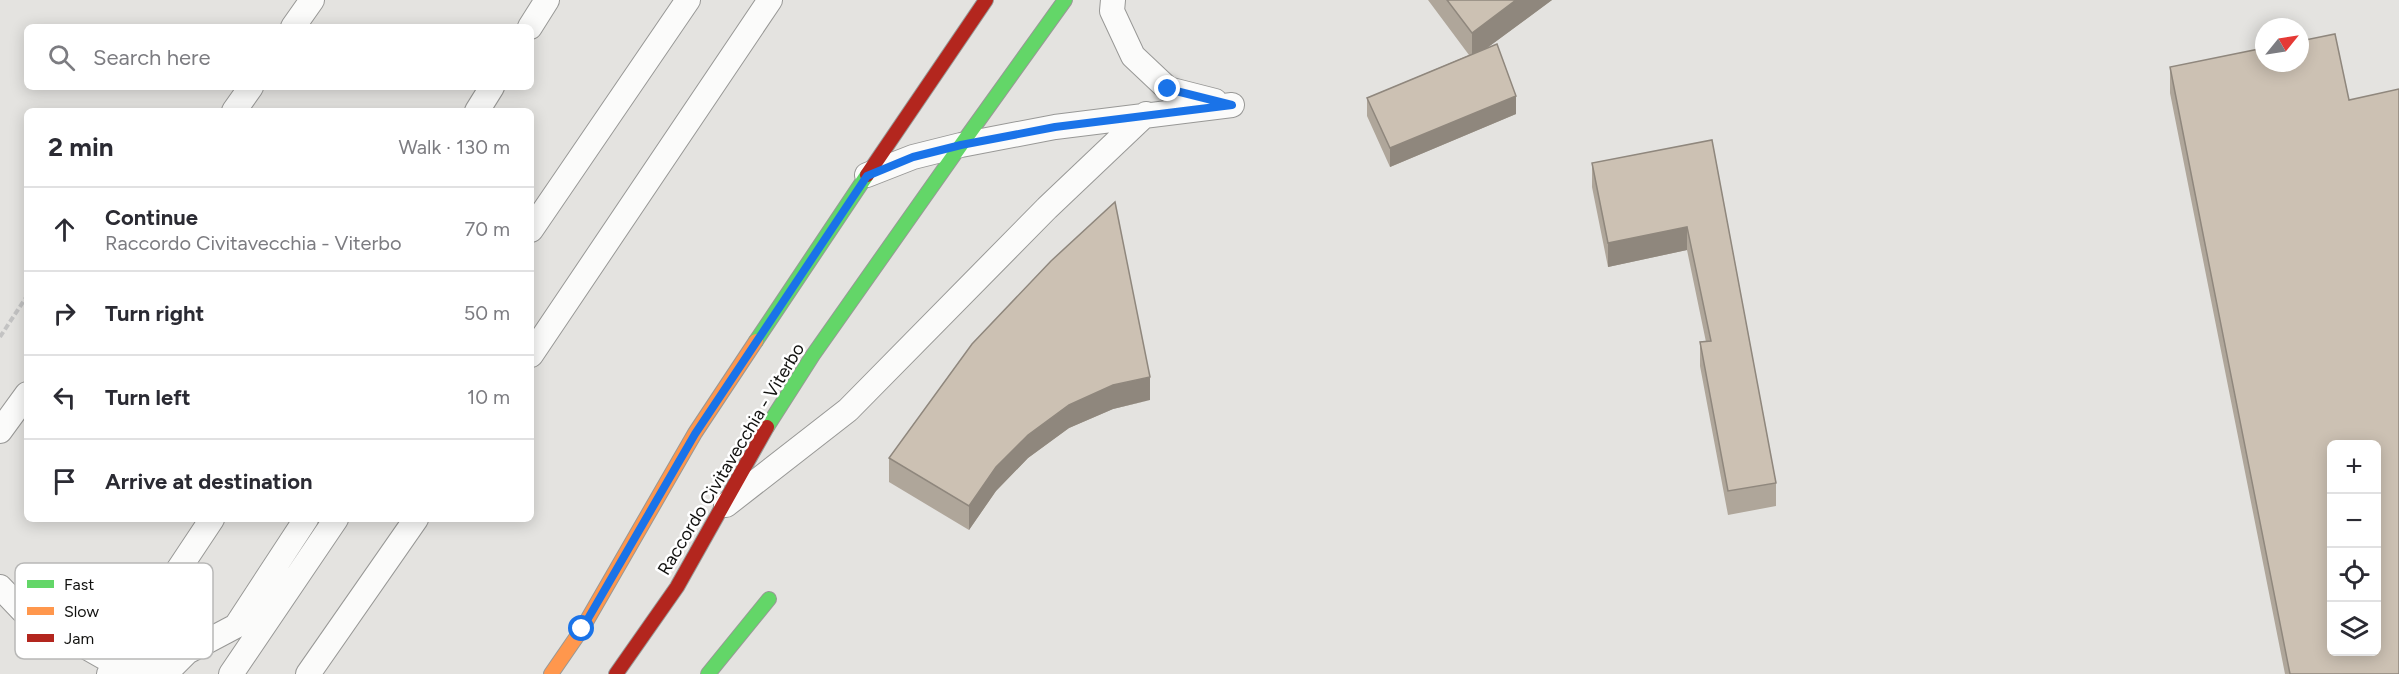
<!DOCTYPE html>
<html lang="en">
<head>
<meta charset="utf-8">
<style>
  :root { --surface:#fff; --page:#f2f2f3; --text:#2b2b33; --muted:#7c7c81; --line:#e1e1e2 }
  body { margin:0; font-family:Figtree,sans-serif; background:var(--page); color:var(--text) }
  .controls { position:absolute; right:18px; bottom:18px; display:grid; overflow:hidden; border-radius:9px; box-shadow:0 3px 15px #0003 }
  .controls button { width:54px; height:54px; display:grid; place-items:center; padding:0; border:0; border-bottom:2px solid var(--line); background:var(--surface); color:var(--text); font:30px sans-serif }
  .compass { position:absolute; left:2255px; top:18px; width:54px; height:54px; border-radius:50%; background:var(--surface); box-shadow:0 3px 15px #0003; rotate:60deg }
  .stop { position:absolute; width:18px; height:18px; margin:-14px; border:4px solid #1a73e8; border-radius:50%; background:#fff }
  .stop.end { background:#1a73e8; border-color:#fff; box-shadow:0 2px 6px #0008 }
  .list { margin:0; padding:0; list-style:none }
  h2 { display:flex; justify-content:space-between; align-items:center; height:78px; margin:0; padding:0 24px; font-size:26px }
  h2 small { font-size:20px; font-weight:400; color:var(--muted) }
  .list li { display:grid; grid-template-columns:39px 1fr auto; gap:18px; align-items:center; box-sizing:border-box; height:84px; padding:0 24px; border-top:2px solid var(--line) }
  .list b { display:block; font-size:22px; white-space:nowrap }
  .list p { margin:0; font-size:20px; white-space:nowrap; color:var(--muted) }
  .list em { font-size:20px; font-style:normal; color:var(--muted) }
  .icon { flex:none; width:33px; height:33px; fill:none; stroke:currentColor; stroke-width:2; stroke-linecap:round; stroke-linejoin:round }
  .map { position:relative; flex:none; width:2399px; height:674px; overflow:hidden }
  .search { position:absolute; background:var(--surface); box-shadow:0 3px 15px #0003; left:24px; top:24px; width:510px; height:66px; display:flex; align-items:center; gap:15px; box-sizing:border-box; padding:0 21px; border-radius:9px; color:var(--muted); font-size:22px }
  .panel { position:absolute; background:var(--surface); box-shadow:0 3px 15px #0003; left:24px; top:108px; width:510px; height:414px; border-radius:9px }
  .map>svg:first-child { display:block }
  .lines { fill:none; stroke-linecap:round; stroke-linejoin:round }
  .lane-casing { stroke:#989896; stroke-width:26 }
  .fast-casing { stroke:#989896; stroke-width:16 }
  .slow-casing { stroke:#989896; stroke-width:16 }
  .jam-casing { stroke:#989896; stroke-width:16 }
  .path { stroke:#c3c3c3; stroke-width:4; stroke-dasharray:6 3; stroke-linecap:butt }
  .lane { stroke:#fbfbfa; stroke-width:24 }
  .fast { stroke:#63d668; stroke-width:14 }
  .slow { stroke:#ff974d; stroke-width:14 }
  .jam { stroke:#b3261e; stroke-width:14 }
  .wall { fill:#afa69a }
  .shaded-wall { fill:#8f877d }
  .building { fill:#ccc1b3; stroke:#8f877d; stroke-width:1.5; fill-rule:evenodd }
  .route { stroke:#1a73e8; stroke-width:8 }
  .labels { text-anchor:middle; stroke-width:5; stroke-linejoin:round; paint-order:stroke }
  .street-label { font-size:18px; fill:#11110f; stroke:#fff }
  .key { fill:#fff; stroke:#b8b8b7; stroke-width:1.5 }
  .key-label { font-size:16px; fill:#11110f }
</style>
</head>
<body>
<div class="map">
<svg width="2399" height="674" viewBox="0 0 2399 674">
  <rect width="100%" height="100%" fill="#e4e3e0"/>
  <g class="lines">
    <g class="lane-casing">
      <path id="lane" d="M1113 0 1112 11 1133 56 1168 89 1215 101
        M293 27 312 0
        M530 27 547 0
        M234 111 251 87
        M477 111 492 87
        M867 175 913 157 961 145 1055 127 1232 105
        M531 230 688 0
        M531 355 770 0
        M0 431 27 394
        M726 505 848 410 1047 208 1146 114
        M0 587 23 611 116 664 170 669 187 652 236 626 306 519
        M109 674 212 519
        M231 674 336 519
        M308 674 416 519"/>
    </g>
    <g class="fast-casing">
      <path id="fast" d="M961 145 1065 0
        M756 341 867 175
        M767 427 813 355 961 145
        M708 674 769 599"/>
    </g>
    <g class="slow-casing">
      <path id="slow" d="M551 674 582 629 695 433 756 341"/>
    </g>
    <g class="jam-casing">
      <path id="jam" d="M867 175 986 0
        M616 674 677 587 767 427"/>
    </g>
    <path class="path" d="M0 337 27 296"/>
    <use href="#lane" class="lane"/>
    <use href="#fast" class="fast"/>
    <use href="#slow" class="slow"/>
    <use href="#jam" class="jam"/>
  </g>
  <path class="wall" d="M1428 0H1552L1487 48 1516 114 1390 167 1367 116V98L1469 55Z
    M2170 67 2399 674H2285L2170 93Z
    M1712 140 1776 483V506L1728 515 1700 366V342H1706L1687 250 1608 267 1592 187V163Z
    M1150 400 1113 409 1069 428 1028 458 996 491 969 530 889 482V458Z"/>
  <path class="shaded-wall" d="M1516 0H1552L1472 59V33Z
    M1516 96V114L1390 167V148Z
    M1687 227V250L1608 267V243Z
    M1150 377V400L1113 409 1069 428 1028 458 996 491 969 530V506L996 467 1028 435 1069 405 1113 385Z"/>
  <path class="building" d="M1447 0H1516L1472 33Z
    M2335 34 2349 100 2399 89V674H2290L2170 67 2264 48V63H2300V41ZM2331 444H2376V651H2331Z
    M1497 44 1516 96 1390 148 1367 98Z
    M1712 140 1776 483 1728 491 1700 342 1711 341 1687 227 1608 243 1592 163Z
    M1115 202 1150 377 1113 385 1069 405 1028 435 996 467 969 506 889 458 972 344 1051 261Z"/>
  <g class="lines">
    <path class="route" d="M582 629 695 434 867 176 913 157 961 145 1055 127 1232 105 1168 89"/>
  </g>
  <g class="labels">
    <g class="street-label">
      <text transform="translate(731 459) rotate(-59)" y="6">Raccordo Civitavecchia - Viterbo</text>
    </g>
  </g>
  <rect x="15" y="563" width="198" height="96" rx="9" class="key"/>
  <rect x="27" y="580" width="27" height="8" fill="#63d668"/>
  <rect x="27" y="607" width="27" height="8" fill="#ff974d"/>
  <rect x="27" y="634" width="27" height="8" fill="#b3261e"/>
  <g class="key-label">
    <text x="64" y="590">Fast</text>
    <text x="64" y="617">Slow</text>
    <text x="64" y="644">Jam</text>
  </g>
</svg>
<div class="controls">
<button>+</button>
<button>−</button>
<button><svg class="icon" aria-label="locate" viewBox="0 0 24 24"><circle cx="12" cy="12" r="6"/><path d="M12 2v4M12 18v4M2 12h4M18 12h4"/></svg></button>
<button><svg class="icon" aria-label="layers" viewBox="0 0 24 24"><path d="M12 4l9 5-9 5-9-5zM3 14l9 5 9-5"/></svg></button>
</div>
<svg class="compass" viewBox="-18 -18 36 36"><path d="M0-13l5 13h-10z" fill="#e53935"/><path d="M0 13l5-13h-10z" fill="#7c7c81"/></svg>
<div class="stop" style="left:582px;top:629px"></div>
<div class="stop end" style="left:1168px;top:89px"></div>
<div class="search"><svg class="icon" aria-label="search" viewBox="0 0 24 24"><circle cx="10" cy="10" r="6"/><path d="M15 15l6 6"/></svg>Search here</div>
<section class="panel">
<h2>2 min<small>Walk · 130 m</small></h2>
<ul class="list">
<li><svg class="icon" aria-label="ahead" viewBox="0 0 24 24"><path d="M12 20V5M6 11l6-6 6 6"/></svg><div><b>Continue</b><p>Raccordo Civitavecchia - Viterbo</p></div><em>70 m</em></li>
<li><svg class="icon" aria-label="right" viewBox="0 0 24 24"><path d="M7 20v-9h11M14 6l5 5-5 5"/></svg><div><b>Turn right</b></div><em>50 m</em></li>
<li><svg class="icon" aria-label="left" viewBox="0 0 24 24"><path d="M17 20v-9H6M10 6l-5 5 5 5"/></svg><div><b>Turn left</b></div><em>10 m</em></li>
<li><svg class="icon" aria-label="arrive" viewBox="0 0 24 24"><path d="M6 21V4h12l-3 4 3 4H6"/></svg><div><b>Arrive at destination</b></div></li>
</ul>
</section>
</div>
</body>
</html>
